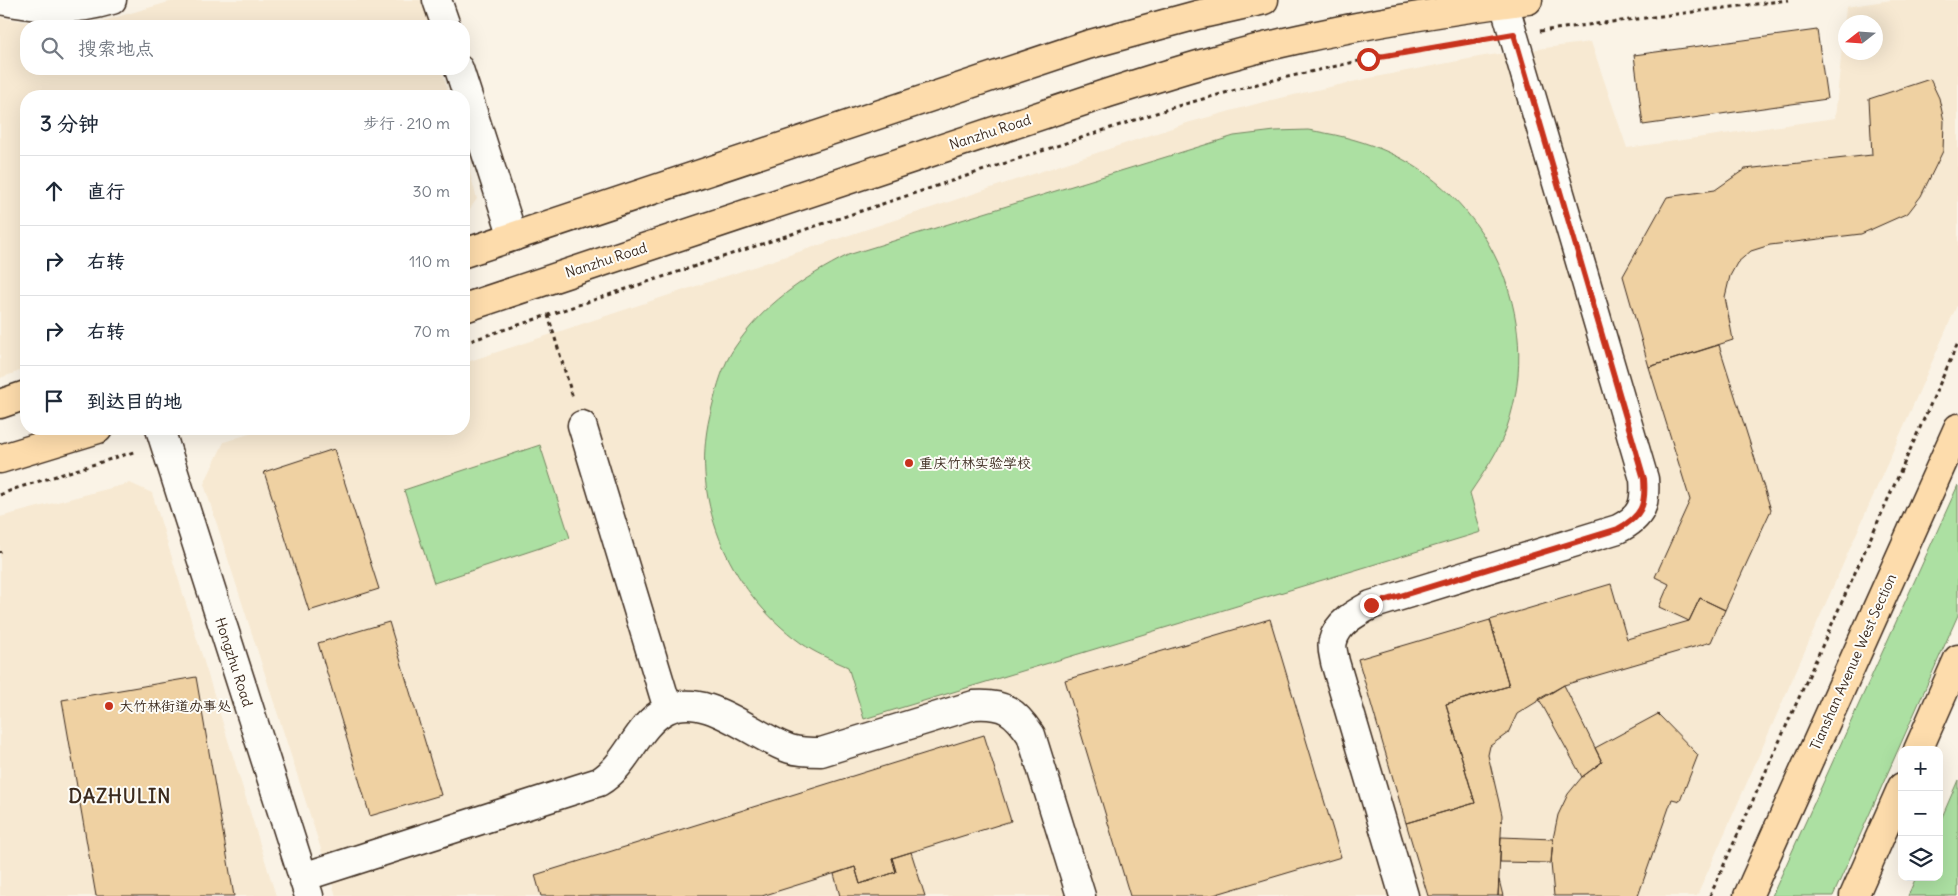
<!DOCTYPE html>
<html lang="zh">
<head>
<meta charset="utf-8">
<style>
  :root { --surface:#fff; --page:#f2f2f3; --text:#1f2937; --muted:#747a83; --line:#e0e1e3 }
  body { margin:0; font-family:Delius,"LXGW WenKai TC",sans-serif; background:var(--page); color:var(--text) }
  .controls { position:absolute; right:15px; bottom:15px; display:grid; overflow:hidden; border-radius:10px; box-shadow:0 5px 20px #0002 }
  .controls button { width:45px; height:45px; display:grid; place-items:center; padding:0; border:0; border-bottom:1px solid var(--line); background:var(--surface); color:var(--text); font:25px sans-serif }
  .compass { position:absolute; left:1838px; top:15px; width:45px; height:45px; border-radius:50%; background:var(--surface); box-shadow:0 5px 20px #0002; rotate:253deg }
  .stop { position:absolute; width:15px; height:15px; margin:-11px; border:4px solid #c8321e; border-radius:50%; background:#fff }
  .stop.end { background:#c8321e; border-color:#fff; box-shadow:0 1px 5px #0008 }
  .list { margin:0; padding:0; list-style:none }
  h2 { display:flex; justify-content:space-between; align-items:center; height:65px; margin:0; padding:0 20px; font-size:21px }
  h2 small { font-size:16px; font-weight:400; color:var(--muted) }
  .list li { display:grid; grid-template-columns:32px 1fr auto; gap:15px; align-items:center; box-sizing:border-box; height:70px; padding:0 20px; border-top:1px solid var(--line) }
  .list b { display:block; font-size:19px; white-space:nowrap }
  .list em { font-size:16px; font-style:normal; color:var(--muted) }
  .icon { flex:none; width:28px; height:28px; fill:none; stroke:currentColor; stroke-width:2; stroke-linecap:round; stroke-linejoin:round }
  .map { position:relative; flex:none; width:1958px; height:896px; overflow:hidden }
  .search { position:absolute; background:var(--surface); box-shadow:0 5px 20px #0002; left:20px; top:20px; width:450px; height:55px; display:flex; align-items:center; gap:12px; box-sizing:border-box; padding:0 18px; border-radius:20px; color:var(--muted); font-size:19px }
  .panel { position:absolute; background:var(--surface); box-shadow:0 5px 20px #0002; left:20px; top:90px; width:450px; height:345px; border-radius:20px }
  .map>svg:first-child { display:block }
  .built { fill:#f7e9d2; fill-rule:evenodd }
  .green { fill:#ace0a2; stroke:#748560 }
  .building { fill:#efd1a2; stroke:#3b2a1e }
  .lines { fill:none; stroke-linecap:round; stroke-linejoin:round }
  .minor-casing { stroke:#3b2a1e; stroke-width:31 }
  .major-casing { stroke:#3b2a1e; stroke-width:31 }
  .path { stroke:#3b2a1e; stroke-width:3; stroke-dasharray:4 4; stroke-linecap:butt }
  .minor { stroke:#fdfcf7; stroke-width:28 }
  .major { stroke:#fddcac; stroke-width:28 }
  .route { stroke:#c8321e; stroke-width:6 }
  .poi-dot { fill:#c8321e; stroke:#fdfcf7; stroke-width:2 }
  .labels { text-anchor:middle; stroke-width:4; stroke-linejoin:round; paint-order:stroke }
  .street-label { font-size:14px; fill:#3b2a1e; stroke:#fdfcf7 }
  .poi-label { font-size:14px; fill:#3b2a1e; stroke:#fdfcf7; text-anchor:start }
  .district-label { font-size:19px; font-weight:bold; letter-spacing:1px; fill:#3b2a1e; stroke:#fdfcf7 }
</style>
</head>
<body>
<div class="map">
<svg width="1958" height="896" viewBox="0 0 1958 896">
  <rect width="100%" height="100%" fill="#faf3e6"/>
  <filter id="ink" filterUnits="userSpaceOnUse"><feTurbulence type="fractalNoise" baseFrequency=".02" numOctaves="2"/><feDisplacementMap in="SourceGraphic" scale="10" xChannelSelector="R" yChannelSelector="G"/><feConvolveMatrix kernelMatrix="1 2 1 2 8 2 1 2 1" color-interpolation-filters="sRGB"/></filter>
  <g filter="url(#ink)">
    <path class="built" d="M176 0H423L430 26H26V69H442L449 96H26V369L0 378V17L50 26 96 23Z
      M1891 0H1958V303L1697 896H336L204 484 224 442 264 429H464V363L1187 123 1267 101 1370 78 1484 56 1591 42 1627 148 1835 118 1846 7ZM1846 22H1876V52H1846Z
      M464 151 477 199 464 217Z
      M130 483 152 493 276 896H0V517Z"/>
    <path class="green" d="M1308 130C1333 134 1357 139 1381 149 1488 192 1545 318 1507 427 1499 451 1484 472 1470 493L1481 532 864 719 848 667C832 660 815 653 801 643 727 590 687 495 712 407 717 387 723 364 735 347 764 304 803 278 848 255L1234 136 1275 131Z
      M540 445 570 538 434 583 404 490Z
      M1958 485V615L1833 896H1772Z
      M1958 780V896H1908L1916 877H1939V824Z"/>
    <path class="building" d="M1817 30 1827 99 1643 125 1634 55Z
      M1930 79 1939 98 1944 121 1943 151 1921 196 1908 213 1861 234 1770 245 1751 251 1737 263 1730 276 1725 297 1733 340 1649 367 1623 276 1667 197 1715 190 1745 169 1872 155 1869 99Z
      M1719 345 1771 510 1725 610 1700 598 1689 621 1659 607 1669 584 1655 577 1690 500 1649 367Z
      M334 449 379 589 309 611 264 472Z
      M1611 584 1627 639 1689 621 1700 598 1725 610 1711 642 1564 685 1517 714 1508 733 1490 746 1488 755 1502 815 1498 896H1428L1406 823 1475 803 1446 704 1509 686 1490 620Z
      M1270 619 1341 857 1210 896H1130L1065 680Z
      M1490 620 1509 686 1446 704 1475 803 1406 823 1358 659Z
      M389 622 441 795 370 816 318 643Z
      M196 677 234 896H96L62 700Z
      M1564 685 1602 762 1582 777 1539 699Z
      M1658 714 1698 755 1680 801 1672 799 1638 896H1554L1551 863 1553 839 1558 815 1568 794 1582 777 1602 762 1595 748Z
      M984 735 1011 821 892 858 896 872 860 884 855 867 762 896H541L535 875Z
      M1501 837 1553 839 1551 863 1500 862Z
      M911 852 925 896H840L834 874 855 867 860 884 896 872 892 858Z
      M1499 880 1503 896H1498Z"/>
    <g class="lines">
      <g class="minor-casing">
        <path id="minor" d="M0 0C44 8 68 13 112 0
          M437 0 446 26
          M459 69 513 237
          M582 425 668 709
          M160 429 309 896
          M303 877 599 782C628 765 636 726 666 710 705 689 755 738 790 749 800 752 810 752 821 752L974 705C1004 703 1015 711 1031 735L1081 896
          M1404 896 1335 662C1334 656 1331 647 1333 641 1337 623 1356 613 1371 605L1618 529C1642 517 1646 505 1644 479L1504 3"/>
      </g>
      <g class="major-casing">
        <path id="major" d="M464 253 1087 45 1197 15 1264 0
          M464 308 1108 93C1171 73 1234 53 1299 39 1375 22 1451 10 1528 0
          M0 404 26 395
          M0 459 98 429
          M1918 750 1958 659
          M1748 896 1958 428
          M1854 896 1902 787"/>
      </g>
      <path class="path" d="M1540 31 1789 0
        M548 315 573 398
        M464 343 1174 107 1261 83 1368 59 1485 39
        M192 433 205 429
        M0 495 14 489 137 451
        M0 551V553
        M1710 896 1958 343"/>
      <use href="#minor" class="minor"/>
      <use href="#major" class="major"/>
    </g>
  </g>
  <g class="lines" filter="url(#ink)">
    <path class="route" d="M1368 59 1514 34 1644 479C1646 505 1642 516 1618 529L1371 605"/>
  </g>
  <g class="poi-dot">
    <circle cx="909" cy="463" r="5"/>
    <circle cx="109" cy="706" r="5"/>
  </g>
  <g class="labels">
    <g class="street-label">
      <text transform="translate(990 132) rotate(-18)" y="5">Nanzhu Road</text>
      <text transform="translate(606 260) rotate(-18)" y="5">Nanzhu Road</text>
      <text transform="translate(234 662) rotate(72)" y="5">Hongzhu Road</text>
      <text transform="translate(1853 662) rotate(-66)" y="5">Tianshan Avenue West Section</text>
    </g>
    <g class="poi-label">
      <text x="919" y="468">重庆竹林实验学校</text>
      <text x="119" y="711">大竹林街道办事处</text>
    </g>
    <g class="district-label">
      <text x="120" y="803">DAZHULIN</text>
    </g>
  </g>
</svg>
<div class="controls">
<button>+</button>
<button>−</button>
<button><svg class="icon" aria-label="layers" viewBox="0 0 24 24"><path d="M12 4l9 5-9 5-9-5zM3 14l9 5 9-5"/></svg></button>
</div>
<svg class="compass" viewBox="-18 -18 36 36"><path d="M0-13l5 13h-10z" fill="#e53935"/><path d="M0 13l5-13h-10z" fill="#747a83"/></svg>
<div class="stop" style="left:1368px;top:59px"></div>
<div class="stop end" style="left:1371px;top:605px"></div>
<div class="search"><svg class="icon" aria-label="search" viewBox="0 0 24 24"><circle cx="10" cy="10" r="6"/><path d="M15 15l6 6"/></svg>搜索地点</div>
<section class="panel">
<h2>3 分钟<small>步行 · 210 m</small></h2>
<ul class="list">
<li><svg class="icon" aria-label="ahead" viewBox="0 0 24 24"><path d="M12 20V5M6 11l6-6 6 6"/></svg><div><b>直行</b></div><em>30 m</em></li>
<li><svg class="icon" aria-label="right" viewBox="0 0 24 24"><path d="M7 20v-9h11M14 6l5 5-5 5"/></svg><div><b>右转</b></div><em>110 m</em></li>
<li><svg class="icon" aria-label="right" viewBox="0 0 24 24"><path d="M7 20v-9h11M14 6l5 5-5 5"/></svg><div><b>右转</b></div><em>70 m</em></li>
<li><svg class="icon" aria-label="arrive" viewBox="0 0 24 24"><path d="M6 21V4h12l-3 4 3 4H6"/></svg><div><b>到达目的地</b></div></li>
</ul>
</section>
</div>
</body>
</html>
